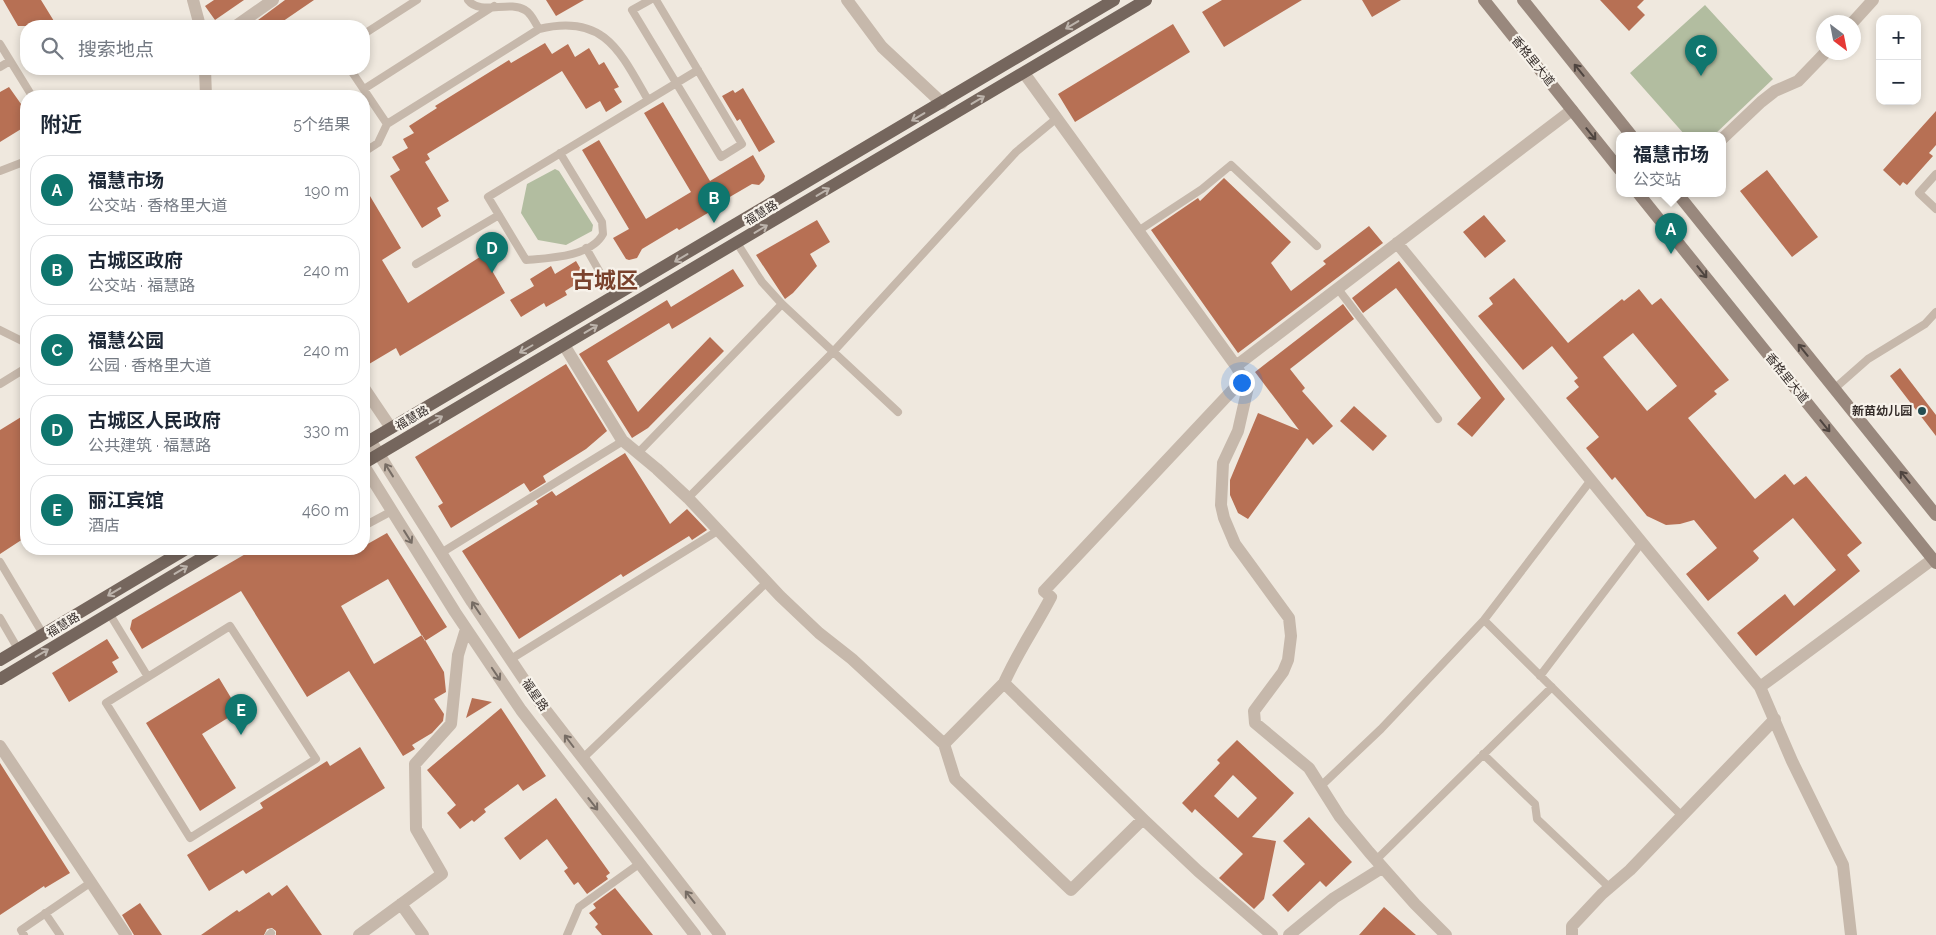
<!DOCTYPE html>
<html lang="zh">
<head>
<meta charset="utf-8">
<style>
  :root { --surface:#fff; --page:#f6f6f7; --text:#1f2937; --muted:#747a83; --line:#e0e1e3; --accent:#0f766e }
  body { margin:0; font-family:Raleway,"Noto Sans SC",sans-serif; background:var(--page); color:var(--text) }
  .controls { position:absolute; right:15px; top:15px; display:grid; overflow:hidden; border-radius:10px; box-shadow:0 2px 8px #0003 }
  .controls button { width:45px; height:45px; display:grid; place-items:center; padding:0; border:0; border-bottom:1px solid var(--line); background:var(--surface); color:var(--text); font:25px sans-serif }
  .compass { position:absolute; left:1816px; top:15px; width:45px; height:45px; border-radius:50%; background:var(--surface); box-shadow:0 2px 8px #0003; rotate:148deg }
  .you { position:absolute; left:1241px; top:382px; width:18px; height:18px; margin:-12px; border:4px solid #fff; border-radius:50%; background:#1a73e8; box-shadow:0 0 0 8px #1a73e833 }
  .badge { display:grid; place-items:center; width:32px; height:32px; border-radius:50%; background:var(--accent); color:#fff; font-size:16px; font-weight:700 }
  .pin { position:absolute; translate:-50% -41px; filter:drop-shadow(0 1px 2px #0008) }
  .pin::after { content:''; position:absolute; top:26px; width:18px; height:15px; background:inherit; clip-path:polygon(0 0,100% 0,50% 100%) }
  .popup { position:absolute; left:1616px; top:132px; width:110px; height:65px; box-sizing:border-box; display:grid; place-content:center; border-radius:10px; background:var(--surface); filter:drop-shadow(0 1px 4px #0005); font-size:16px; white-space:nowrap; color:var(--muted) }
  .popup b { font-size:19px; color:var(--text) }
  .popup::after { content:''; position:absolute; left:50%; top:100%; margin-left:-10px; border:10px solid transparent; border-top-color:var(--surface) }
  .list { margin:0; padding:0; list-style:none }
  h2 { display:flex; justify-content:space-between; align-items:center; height:65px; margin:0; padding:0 20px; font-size:21px }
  h2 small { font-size:16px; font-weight:400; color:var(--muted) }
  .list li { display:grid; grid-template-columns:32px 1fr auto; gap:15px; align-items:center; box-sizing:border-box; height:70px; margin:0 10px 10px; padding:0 10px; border:1px solid var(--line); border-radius:20px }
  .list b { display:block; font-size:19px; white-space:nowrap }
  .list p { margin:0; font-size:16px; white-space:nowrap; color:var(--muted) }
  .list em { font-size:16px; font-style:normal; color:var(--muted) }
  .icon { flex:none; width:28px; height:28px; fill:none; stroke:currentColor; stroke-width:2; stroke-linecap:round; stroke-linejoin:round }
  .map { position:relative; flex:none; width:1936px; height:935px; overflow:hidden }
  .search { position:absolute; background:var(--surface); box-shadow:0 2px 8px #0003; left:20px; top:20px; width:350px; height:55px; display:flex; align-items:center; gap:12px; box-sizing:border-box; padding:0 18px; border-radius:20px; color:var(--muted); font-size:19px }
  .panel { position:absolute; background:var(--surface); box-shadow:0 2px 8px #0003; left:20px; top:90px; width:350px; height:465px; border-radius:20px }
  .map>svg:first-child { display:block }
  .green { fill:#b2bda0 }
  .building { fill:#b77054; fill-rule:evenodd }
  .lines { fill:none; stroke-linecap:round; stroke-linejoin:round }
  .lane { stroke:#c6b8ab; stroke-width:8 }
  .street { stroke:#c6b8ab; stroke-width:12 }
  .secondary { stroke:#99887d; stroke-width:12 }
  .primary { stroke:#75665d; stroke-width:12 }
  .oneway { stroke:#bcb3ab }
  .oneway2 { stroke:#4e443f }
  .oneway3 { stroke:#766c64 }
  .poi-dot { fill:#244d51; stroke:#f7f2ea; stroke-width:2 }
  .labels { text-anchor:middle; stroke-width:4.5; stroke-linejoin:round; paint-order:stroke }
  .street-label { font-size:12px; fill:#352d2a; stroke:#f7f2ea }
  .poi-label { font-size:12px; font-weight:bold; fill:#352d2a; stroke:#f7f2ea; text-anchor:end }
  .town-label { font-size:22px; font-weight:bold; fill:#7a422d; stroke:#f7f2ea }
</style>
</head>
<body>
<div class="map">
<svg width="1936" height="935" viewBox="0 0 1936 935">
  <rect width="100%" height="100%" fill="#efe8de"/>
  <path class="green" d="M1705 5 1773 79 1714 135H1685L1630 73Z
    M555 169 559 171 593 225 592 231 566 245 538 240 521 213 527 184Z"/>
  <path class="building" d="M3 0H41L57 26H18Z
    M214 0H244L215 20 205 6Z
    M285 0H314L276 26H250Z
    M546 0H584L556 16Z
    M1222 0H1302L1224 47 1202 12Z
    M1362 0H1401L1372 17Z
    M1600 0H1644L1637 7 1645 15 1629 31Z
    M1173 24 1190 52 1075 122 1058 94Z
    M545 43 552 54 568 44 575 57 589 48 599 65 604 62 619 87 614 89 622 102 606 112 600 101 586 109 562 71 427 154 430 159 425 162 449 201 437 208 441 216 422 228 390 176 400 170 392 157 408 148 403 139 414 133 409 126 437 108 435 106 509 60 511 63Z
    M9 87 26 111V126L0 142V92Z
    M743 88 775 142 759 152 740 119 737 121 722 96 733 90 735 93Z
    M663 102 710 181 753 155 765 176 764 180 759 185 752 184 716 205 718 207 679 230 677 228 642 249 637 258 629 260 626 259 613 238 629 229 582 150 599 140 646 219 691 192 644 113Z
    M1936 111V145L1929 153 1933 156 1907 185 1903 182 1900 186 1883 170Z
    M1767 170 1818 237 1792 257 1740 191Z
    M1224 178 1291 242 1271 263 1291 291 1326 264 1323 261 1369 226 1383 243 1238 353 1151 230 1198 198 1200 201Z
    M364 186 401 248 382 260 408 303 483 255 505 293 400 356 396 348 364 367Z
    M1484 215 1506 241 1485 258 1463 232Z
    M817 220 830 242 810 254 817 266 793 293 785 299 756 255Z
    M576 261 586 278 565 291 567 295 546 307 544 303 521 317 510 300 534 286 530 279 551 266 555 274Z
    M1399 261 1505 399 1472 437 1457 424 1481 398 1396 288 1363 313 1352 298Z
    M733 269 744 286 672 329 669 323 607 361 638 412 710 337 724 351 648 428 632 438 579 354 667 300 671 307Z
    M1514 278 1568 343 1622 299 1624 301 1639 289 1652 305 1661 298 1729 380 1714 391 1717 394 1688 418 1755 499 1785 474 1794 485 1806 476 1862 543 1847 555 1860 571 1756 656 1737 633 1785 594 1794 606 1836 570 1793 518 1753 551 1759 558 1757 561 1708 601 1686 574 1717 548 1694 520 1680 524 1666 525 1647 516 1615 477 1612 480 1586 448 1599 437 1566 398 1579 387 1574 381 1578 378 1552 346 1523 370 1478 316 1493 304 1489 298ZM1633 333 1677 386 1647 411 1603 357Z
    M1343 304 1354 319 1290 369 1305 388 1302 391 1333 426 1313 445 1307 438 1248 519 1238 513 1230 495V480L1258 413 1299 430 1255 372Z
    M566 364 607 431 586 449 543 476 546 482 530 492 524 483 451 528 438 506 443 503 415 457Z
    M1900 368 1936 415V436L1890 376Z
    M1354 406 1387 436 1373 451 1340 421Z
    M26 414V537L0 554V430Z
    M625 453 670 524 687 509 707 530 692 540 689 536 623 577 621 574 519 639 462 551 538 504 536 501 552 491 556 496Z
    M387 533 447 627 425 641 388 579 341 606 374 664 422 635 444 672 446 692 434 699 444 714 443 721 432 733 412 745 415 749 403 756 349 671 307 697 241 591 142 649 130 629 132 620 254 549H317L328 554 344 555 364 549V546Z
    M107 639 119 658 112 662 118 672 69 702 52 673Z
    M219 678 239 711 202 734 236 788 200 811 146 723Z
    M472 698 492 702 466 718Z
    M501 708 546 776 523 791 518 784 484 809 486 812 474 822 472 820 460 829 447 813 456 805 427 770Z
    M1237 740 1294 793 1252 837 1276 841 1264 899 1254 909 1219 878 1243 854 1195 809 1192 813 1182 803 1220 763 1217 760ZM1233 775 1257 798 1238 818 1214 796Z
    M360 747 385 788 246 874 243 870 209 891 187 855 263 808 260 803 327 761 330 766Z
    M0 763 70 873 45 888 44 886 0 915Z
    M556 798 610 873 606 876 608 879 587 894 578 882 574 885 564 871 568 868 547 839 520 860 504 838Z
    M1309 817 1352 862 1326 887 1320 881 1288 912 1272 895 1305 864 1283 841Z
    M287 885 322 935H276V931L272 928 267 929 264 935H201L237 910 239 912 269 892 272 896Z
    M615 888 653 935H602L595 927 598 924 589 913 596 908 593 904Z
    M140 903 162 935H134L122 915Z
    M1384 907 1416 935H1359Z"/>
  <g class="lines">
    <path class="lane" d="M468 0C480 16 509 0 525 10 532 14 535 23 539 29
      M650 0 632 10 721 157 742 144 656 0
      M364 34 417 0
      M0 44 32 96
      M0 67 10 61
      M350 69 387 124
      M364 89 494 6
      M364 152 378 143 387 124 539 29C604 13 620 51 648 100
      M560 153 602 222 603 234C591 257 548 258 526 260L488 197C558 154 628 112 698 70
      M0 171 26 161
      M1936 174 1919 193 1936 209
      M1138 231 1202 189 1231 165 1317 246
      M586 248 614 297
      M416 264 499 215
      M1338 289 1438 419
      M782 304 898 412
      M0 330 26 343
      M0 384 26 368
      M1834 389 1868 359 1925 324 1936 312
      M638 453 782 304 762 282 737 243
      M688 498 833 352 1016 152 1057 118
      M364 526 392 511
      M441 553 623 441
      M0 562 43 634
      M109 613 148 677
      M0 618 18 649
      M1484 620 1682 816
      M230 626 316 759 190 838 106 703Z
      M511 659 719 530
      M1540 676 1642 542
      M1483 754 1535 804 1537 819 1610 888
      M582 759 767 582
      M1322 785 1381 729 1484 620 1591 480
      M1376 860 1552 687
      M45 913 60 935
      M24 935 21 930 90 883
      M269 935 271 933
      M567 935 579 907 639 864"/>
    <path class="street" d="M193 0 200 26
      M847 0 882 47 942 103
      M1853 22 1873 0
      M236 26 273 0
      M205 69 206 96
      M1024 73 1236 366 1248 387 1238 431 1223 463 1221 505 1224 518 1235 544 1289 618 1291 636 1288 660 1283 672 1254 711 1255 723 1309 768 1340 817 1369 852 1415 904 1446 935
      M1722 139 1761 102 1775 91 1798 81 1826 52
      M1397 243 1760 687 1792 761 1843 865 1851 935
      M564 345 622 440 657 469 688 498 780 596 819 633 852 659 944 744 955 779 1071 890 1143 819 1198 871 1272 935
      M1236 366 1572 110
      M364 388 391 428
      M370 440 472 602 537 699 720 935
      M364 466 455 612 521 710 695 935
      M1004 683C1017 653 1036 626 1051 597L1044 591 1243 379
      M1760 687 1933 559
      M944 744 1004 683 1143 819
      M0 746 126 935
      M401 904 423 935
      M359 935 442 874 416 829 415 764 451 724 458 655 466 629
      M1289 935 1334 898 1382 868
      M1572 935V926L1602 894 1630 870 1775 719"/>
    <path class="secondary" d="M1484 0 1620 170
      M1523 0 1631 135
      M1638 193 1936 563
      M1677 193 1936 515"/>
    <path class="primary" d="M364 444 1114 0
      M364 463 1146 0
      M0 660 186 549
      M0 679 217 549"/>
  </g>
  <defs><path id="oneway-shaft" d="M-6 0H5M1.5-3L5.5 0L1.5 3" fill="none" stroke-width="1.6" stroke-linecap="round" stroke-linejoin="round" transform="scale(1.25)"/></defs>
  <g class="oneway">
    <use href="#oneway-shaft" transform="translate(1072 25) rotate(149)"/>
    <use href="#oneway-shaft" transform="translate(978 100) rotate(-31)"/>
    <use href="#oneway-shaft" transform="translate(918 117) rotate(149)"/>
    <use href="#oneway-shaft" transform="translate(823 192) rotate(-31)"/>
    <use href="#oneway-shaft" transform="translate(761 229) rotate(-31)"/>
    <use href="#oneway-shaft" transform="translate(681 258) rotate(149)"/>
    <use href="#oneway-shaft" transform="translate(591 329) rotate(-31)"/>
    <use href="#oneway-shaft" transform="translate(526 349) rotate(150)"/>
    <use href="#oneway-shaft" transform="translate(436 420) rotate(-30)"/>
    <use href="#oneway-shaft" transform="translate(181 570) rotate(-31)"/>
    <use href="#oneway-shaft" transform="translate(114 592) rotate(149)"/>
    <use href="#oneway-shaft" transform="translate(42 653) rotate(-31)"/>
  </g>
  <g class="oneway2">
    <use href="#oneway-shaft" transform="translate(1579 70) rotate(-129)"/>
    <use href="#oneway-shaft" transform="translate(1591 134) rotate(51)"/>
    <use href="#oneway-shaft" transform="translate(1702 272) rotate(51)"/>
    <use href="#oneway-shaft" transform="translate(1803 350) rotate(-129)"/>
    <use href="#oneway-shaft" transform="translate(1825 426) rotate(51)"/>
    <use href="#oneway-shaft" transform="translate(1905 477) rotate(-129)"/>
  </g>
  <g class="oneway3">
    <use href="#oneway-shaft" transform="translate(389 470) rotate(-122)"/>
    <use href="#oneway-shaft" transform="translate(408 537) rotate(58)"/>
    <use href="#oneway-shaft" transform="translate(476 608) rotate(-124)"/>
    <use href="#oneway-shaft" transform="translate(496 674) rotate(56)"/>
    <use href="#oneway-shaft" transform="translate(569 741) rotate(-127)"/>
    <use href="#oneway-shaft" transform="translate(593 804) rotate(52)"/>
    <use href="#oneway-shaft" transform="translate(690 897) rotate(-128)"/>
  </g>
  <circle class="poi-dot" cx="1922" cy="411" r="5"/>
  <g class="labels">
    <g class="street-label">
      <text transform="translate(1533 61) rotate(51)" y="4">香格里大道</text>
      <text transform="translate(761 213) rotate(-31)" y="4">福慧路</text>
      <text transform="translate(1787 378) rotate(51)" y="4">香格里大道</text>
      <text transform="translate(412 418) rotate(-30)" y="4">福慧路</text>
      <text transform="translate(63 625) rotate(-31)" y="4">福慧路</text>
      <text transform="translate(535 695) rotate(55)" y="4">福星路</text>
    </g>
    <g class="poi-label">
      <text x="1912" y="415">新苗幼儿园</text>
    </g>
    <g class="town-label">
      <text x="605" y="288">古城区</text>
    </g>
  </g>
</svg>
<div class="controls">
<button>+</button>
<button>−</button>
</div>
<svg class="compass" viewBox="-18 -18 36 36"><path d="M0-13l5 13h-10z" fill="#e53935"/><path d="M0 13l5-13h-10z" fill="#747a83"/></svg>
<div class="you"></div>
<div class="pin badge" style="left:1671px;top:254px">A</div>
<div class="popup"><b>福慧市场</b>公交站</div>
<div class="pin badge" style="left:714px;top:223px">B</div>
<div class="pin badge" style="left:1701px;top:76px">C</div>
<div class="pin badge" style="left:492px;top:273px">D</div>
<div class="pin badge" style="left:241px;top:735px">E</div>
<div class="search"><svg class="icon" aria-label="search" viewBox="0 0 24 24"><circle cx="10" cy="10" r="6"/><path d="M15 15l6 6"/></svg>搜索地点</div>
<section class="panel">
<h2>附近<small>5个结果</small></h2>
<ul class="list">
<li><span class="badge">A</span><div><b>福慧市场</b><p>公交站 · 香格里大道</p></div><em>190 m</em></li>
<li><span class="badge">B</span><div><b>古城区政府</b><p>公交站 · 福慧路</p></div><em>240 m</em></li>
<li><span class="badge">C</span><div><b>福慧公园</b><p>公园 · 香格里大道</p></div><em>240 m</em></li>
<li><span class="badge">D</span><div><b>古城区人民政府</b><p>公共建筑 · 福慧路</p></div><em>330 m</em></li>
<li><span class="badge">E</span><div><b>丽江宾馆</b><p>酒店</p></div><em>460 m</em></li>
</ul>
</section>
</div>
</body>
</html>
